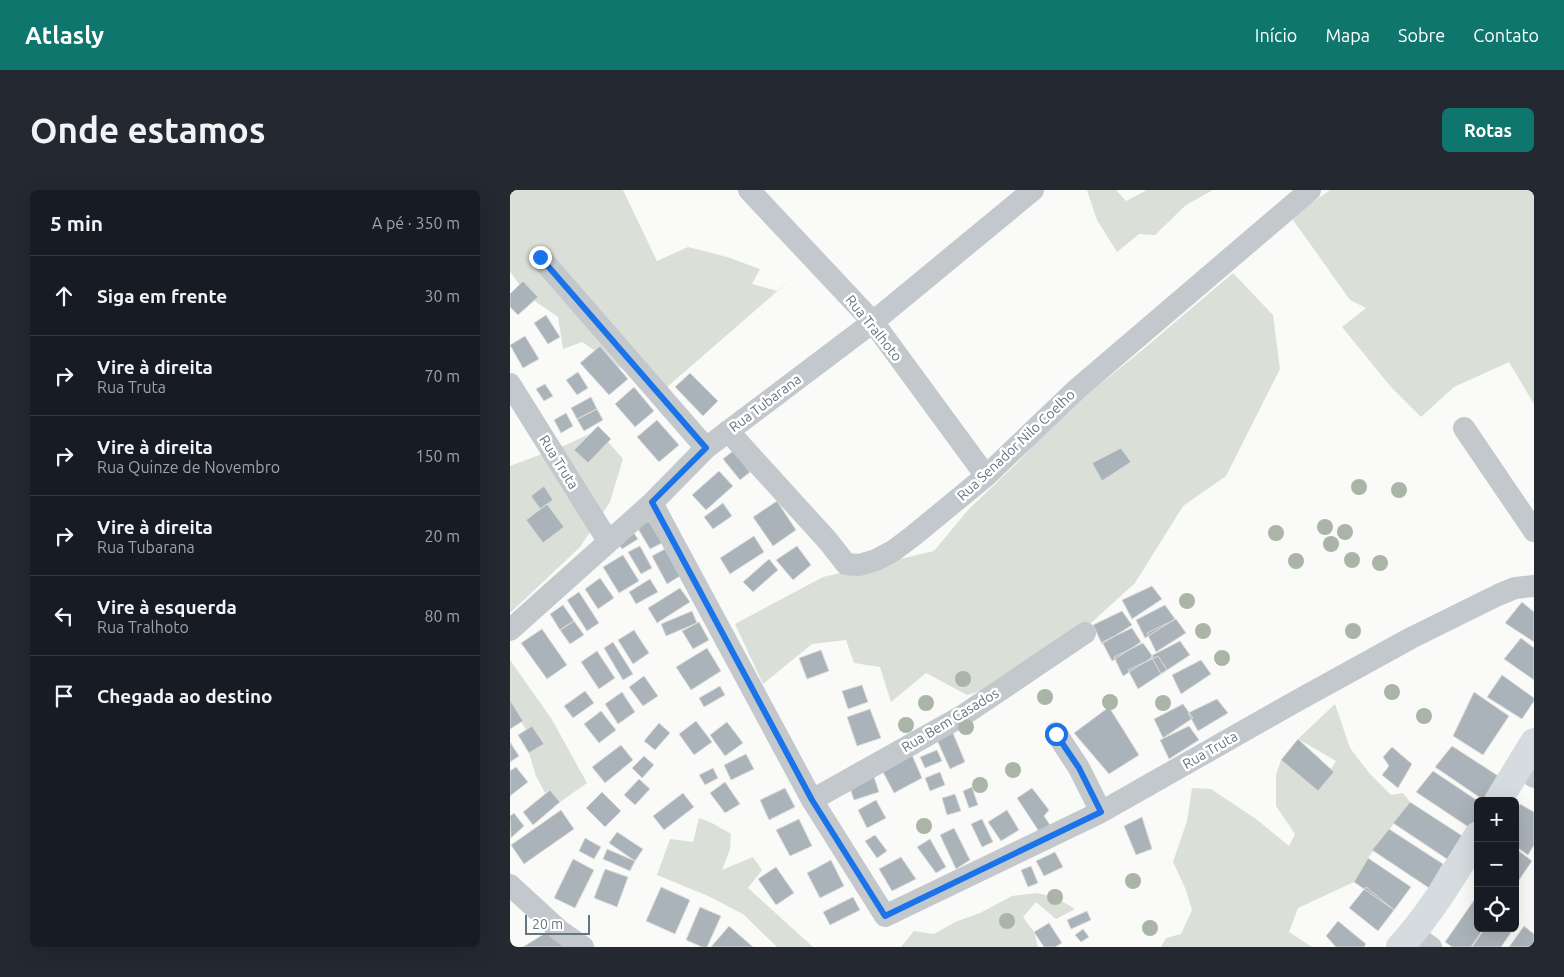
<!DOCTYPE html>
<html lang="pt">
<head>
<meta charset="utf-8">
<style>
  :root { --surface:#171b24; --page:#242831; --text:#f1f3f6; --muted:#9ea1a6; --line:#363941; --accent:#0f766e }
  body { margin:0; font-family:Ubuntu,sans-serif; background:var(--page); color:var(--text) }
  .controls { position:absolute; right:15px; bottom:15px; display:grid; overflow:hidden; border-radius:8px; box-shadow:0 5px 20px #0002 }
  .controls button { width:45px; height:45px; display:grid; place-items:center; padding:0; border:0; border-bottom:1px solid var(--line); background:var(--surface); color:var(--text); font:25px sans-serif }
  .scale { position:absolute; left:15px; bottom:12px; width:65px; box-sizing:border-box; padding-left:5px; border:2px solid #657683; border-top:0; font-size:14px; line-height:18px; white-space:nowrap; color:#657683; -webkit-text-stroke:4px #fff; paint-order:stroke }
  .stop { position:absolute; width:15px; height:15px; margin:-11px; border:4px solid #1a73e8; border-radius:50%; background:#fff }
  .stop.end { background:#1a73e8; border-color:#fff; box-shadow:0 1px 5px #0008 }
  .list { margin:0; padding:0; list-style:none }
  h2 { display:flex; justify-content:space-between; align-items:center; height:65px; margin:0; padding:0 20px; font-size:21px }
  h2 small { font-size:16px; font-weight:400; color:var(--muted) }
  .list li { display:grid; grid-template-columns:32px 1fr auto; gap:15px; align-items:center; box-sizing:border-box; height:80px; padding:0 20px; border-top:1px solid var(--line) }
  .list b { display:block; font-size:19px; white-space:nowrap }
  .list p { margin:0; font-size:16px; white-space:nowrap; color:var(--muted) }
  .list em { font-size:16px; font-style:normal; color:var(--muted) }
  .icon { flex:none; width:28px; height:28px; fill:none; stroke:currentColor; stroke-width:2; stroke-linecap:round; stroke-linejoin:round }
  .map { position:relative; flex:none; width:1024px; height:757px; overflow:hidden; border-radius:8px }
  header { display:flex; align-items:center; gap:30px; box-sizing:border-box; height:70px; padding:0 25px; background:var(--accent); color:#fff }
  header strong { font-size:24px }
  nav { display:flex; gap:28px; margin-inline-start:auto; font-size:18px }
  .intro { display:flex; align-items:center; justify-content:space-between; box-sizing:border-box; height:120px; padding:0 30px }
  h1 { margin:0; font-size:35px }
  .button { padding:12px 22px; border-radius:8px; background:var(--accent); color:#fff; font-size:18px; font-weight:700 }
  main { display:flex; gap:30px; padding:0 30px }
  aside { flex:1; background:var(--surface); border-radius:8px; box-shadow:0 5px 20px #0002 }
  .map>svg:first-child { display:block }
  .green { fill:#dadfd7 }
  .building { fill:#aab3b9; stroke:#dcdcda }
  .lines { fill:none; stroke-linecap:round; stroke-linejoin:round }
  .minor { stroke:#c3c8cc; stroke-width:22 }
  .secondary { stroke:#d6dbdf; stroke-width:28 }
  .tree { fill:#aab4a7 }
  .route { stroke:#1a73e8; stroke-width:6 }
  .labels { text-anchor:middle; stroke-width:5; stroke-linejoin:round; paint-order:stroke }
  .street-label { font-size:14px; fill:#657683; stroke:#fff }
</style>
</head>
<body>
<header>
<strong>Atlasly</strong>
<nav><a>Início</a><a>Mapa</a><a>Sobre</a><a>Contato</a></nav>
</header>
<div class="intro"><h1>Onde estamos</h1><a class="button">Rotas</a></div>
<main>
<aside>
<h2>5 min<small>A pé · 350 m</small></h2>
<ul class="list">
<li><svg class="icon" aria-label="ahead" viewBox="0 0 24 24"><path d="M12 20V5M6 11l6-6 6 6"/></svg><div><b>Siga em frente</b></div><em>30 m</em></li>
<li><svg class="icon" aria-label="right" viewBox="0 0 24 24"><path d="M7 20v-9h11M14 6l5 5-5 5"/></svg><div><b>Vire à direita</b><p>Rua Truta</p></div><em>70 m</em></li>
<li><svg class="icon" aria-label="right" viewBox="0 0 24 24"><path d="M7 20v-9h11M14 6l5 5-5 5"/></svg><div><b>Vire à direita</b><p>Rua Quinze de Novembro</p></div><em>150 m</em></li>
<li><svg class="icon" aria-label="right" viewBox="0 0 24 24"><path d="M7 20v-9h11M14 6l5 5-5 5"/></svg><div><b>Vire à direita</b><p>Rua Tubarana</p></div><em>20 m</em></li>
<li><svg class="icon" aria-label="left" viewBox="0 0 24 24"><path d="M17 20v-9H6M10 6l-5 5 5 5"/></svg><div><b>Vire à esquerda</b><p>Rua Tralhoto</p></div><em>80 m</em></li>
<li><svg class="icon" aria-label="arrive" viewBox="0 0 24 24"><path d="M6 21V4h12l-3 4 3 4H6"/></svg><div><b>Chegada ao destino</b></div></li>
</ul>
</aside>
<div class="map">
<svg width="1024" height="757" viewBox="0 0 1024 757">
  <rect width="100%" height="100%" fill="#fafaf8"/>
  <path class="green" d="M0 0H113L147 71 178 57 217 67 250 79 242 94 267 101 295 77 149 204 72 152 53 159 48 127 16 105 0 81Z
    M577 0H606L616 11 637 0H703L676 15 645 45 629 44 607 62 587 30Z
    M820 0H1022L1024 4V214L999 172 944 197 911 227 881 197 832 137 856 118 840 110 781 27Z
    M723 83 763 125 770 179 716 286 673 316 625 393 525 484 457 505 416 483 381 512 370 477 344 473 336 450 302 454 253 494 225 434 313 387 424 361 458 320 511 269 551 225 630 162Z
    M88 240 113 269 100 312 70 357 0 423V276L56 255Z
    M0 470 41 528 77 593 50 612 40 600 35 603 26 586 19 563 34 554 22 536 16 540 0 512Z
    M825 514 840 558 860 584 881 605 893 603 900 612 858 668 844 692 788 718 779 742 802 757H651L656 748 671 744 682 720 676 700 663 672 677 631 682 598 701 599 746 629 779 656 785 644 766 616V585L771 570 808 600 826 571 788 549Z
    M189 628 202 633 221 644 220 659 212 680 243 667 252 680 238 698 303 757H267L233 724 198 706 147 685 160 649 183 652Z
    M527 703 545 707 565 719 546 729 526 712 513 727 524 742 528 757H391L404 741 424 744 445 732 470 723 502 706Z"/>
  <path class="building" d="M13 91 28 107 8 125 0 117V104Z
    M36 125 50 147 38 154 24 133Z
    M15 146 29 169 13 178 0 155Z
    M90 156 118 189 99 205 70 173Z
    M68 182 78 198 67 205 56 190Z
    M180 183 208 211 193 226 165 197Z
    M35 194 43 206 34 211 26 199Z
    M124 197 144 221 125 237 105 214Z
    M81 207 87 219 67 229 61 218Z
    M87 219 93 230 74 241 67 229Z
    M56 223 63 236 51 243 44 230Z
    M147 230 169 255 149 272 127 247Z
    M88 236 101 249 78 273 64 260Z
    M611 258 621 272 592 291 582 273Z
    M223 261 240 282 230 290 213 269Z
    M209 281 223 296 196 320 182 305Z
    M34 296 43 310 30 319 21 306Z
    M267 311 286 340 263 356 243 327Z
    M213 313 222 326 203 339 194 327Z
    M37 314 54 337 33 353 16 330Z
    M139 331 152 353 140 359 127 337Z
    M123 342 128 349 112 359 107 352Z
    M244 346 254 362 220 384 210 368Z
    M130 356 142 378 131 384 118 362Z
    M287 356 301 375 283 390 266 370Z
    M155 359 170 386 157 394 142 366Z
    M113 365 129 391 109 403 93 377Z
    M259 369 268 380 243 402 233 392Z
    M90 388 104 408 88 419 75 399Z
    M140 389 148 402 126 414 119 402Z
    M642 396 652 409 622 429 612 410Z
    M170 398 180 412 147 433 138 418Z
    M69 402 89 433 77 441 57 410Z
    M1012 412 1024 422V452L995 433Z
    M53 415 64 431 50 440 40 424Z
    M655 415 665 429 635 448 626 430Z
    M182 421 187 433 156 446 151 434Z
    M612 421 622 435 592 454 583 435Z
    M666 429 676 443 646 462 637 443Z
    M64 431 74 445 60 454 50 440Z
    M189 432 199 450 183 459 172 441Z
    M622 438 631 452 602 471 592 452Z
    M32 439 57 475 37 489 11 453Z
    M124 440 139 463 123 474 108 450Z
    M1011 448 1024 458V490L994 469Z
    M670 451 680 465 651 484 641 466Z
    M103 452 123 484 113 490 94 458Z
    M633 453 643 467 613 486 604 467Z
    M197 458 211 481 181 500 166 477Z
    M311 460 319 481 297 489 289 468Z
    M87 461 105 488 89 499 71 472Z
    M648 466 657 480 628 499 618 480Z
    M691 470 701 484 671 504 662 485Z
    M992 485 1024 508V511L1012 529 977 507Z
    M134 486 148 506 133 516 119 497Z
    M352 495 358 512 338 519 332 501Z
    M210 496 215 505 194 517 189 508Z
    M75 501 84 513 63 528 54 516Z
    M112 502 125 522 108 534 95 514Z
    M964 502 999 526 973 565 943 546Z
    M707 509 718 523 688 541 678 523Z
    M0 510 13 531 0 539Z
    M673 514 683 528 653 548 644 529Z
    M599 517 629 565 599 584 564 543Z
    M360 519 371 548 347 556 337 527Z
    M91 521 106 540 89 553 74 534Z
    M186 531 202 552 184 565 169 544Z
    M217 532 233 553 215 566 200 545Z
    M149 533 160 543 145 560 134 551Z
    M22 536 34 554 19 563 8 545Z
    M679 536 689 550 659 569 650 550Z
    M443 543 455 572 440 579 427 550Z
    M788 549 824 582 808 601 771 570Z
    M0 552 9 566 0 572Z
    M111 555 123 570 95 593 82 577Z
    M942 556 996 591 975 611 925 577Z
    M882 557 902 574 888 598 872 585 879 576 873 567Z
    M427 560 432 571 415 578 410 567Z
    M236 564 244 579 221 590 214 575Z
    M402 565 412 588 384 603 372 580Z
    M134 566 144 575 132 588 122 578Z
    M6 577 18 592 0 606V581Z
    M203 578 208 588 195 595 189 585Z
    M923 581 968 611V632L963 640 906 602Z
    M430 582 435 595 420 601 415 588Z
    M364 587 369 602 344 610 339 595Z
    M129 589 140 599 125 615 114 605Z
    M215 592 230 614 215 623 200 603Z
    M462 597 468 615 459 618 453 601Z
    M275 598 285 617 259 630 250 610Z
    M522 598 539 620 534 626 540 635 530 643 507 608Z
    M40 600 50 612 23 635 13 622Z
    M92 602 111 621 95 637 76 618Z
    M173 603 184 617 154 640 143 626Z
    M445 604 451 621 437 625 432 608Z
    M366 610 376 628 357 638 348 620Z
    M900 612 954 647 940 671 883 633Z
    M1010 614 1024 622V655L1018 665 1005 656V621Z
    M51 620 64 639 14 674 1 655Z
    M497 620 509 640 491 651 478 632Z
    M4 623 14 636 1 648 0 626Z
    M632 627 642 659 626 665 614 636Z
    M289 629 302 656 280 666 266 640Z
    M472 629 483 652 472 657 461 634Z
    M444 638 460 670 446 679 430 645Z
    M879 639 933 674 919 698 862 660Z
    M107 642 133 659 125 671 99 653Z
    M365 645 377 661 367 668 355 651Z
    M75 648 91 657 84 669 69 661Z
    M420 649 436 677 426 683 407 657Z
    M1005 658 1022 671 1005 696Z
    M97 659 125 671 120 681 93 669Z
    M545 662 553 677 534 686 526 671Z
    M391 667 406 689 382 701 369 679Z
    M858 668 901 697 884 720 844 692Z
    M63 669 84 680 65 718 44 708Z
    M321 670 334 696 310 708 297 683Z
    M521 676 528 693 518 697 511 680Z
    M266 677 284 703 266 715 248 689Z
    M95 679 118 687 107 717 84 708Z
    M151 697 180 710 165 744 136 731Z
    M856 697 884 720 868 741 839 718Z
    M967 706 968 738H974L961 757H942L935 752Z
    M343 707 350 720 320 735 313 722Z
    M190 717 211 726 197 757H192L176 750Z
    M577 721 581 730 561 739 557 730Z
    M828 731 856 754 854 757H826L816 746Z
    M539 733 552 753 545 757H534L524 742Z
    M219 736 243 757H201Z
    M1014 736 1024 744V757H999Z
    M45 737 58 757H13Z
    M975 738H1004L991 757H962Z
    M573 739 579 747 571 752 565 745Z"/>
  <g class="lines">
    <path class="minor" d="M239 0 363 132 476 286
      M30 67 196 258
      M0 194 98 351
      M954 238 1024 341
      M218 241 318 351 336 374 349 375 366 370 383 361 403 346 476 286 567 199 800 0
      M142 313 302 610 375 726 591 622 783 513 901 448 988 405 1005 398 1024 396
      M0 440 142 313 196 258 363 132 523 0
      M546 543 569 578 591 622
      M1009 576 1024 587
      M302 610 452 526 575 443
      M0 695 50 741 73 757
      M902 744 921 757"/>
    <path class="secondary" d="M988 611 1024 552
      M890 757C921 723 944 684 968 645"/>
  </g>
  <g class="tree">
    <circle cx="849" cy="297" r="8"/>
    <circle cx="889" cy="300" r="8"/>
    <circle cx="815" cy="337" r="8"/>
    <circle cx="835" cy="342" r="8"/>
    <circle cx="766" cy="343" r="8"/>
    <circle cx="821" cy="354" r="8"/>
    <circle cx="842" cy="370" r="8"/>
    <circle cx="786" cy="371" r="8"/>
    <circle cx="870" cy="373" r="8"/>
    <circle cx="677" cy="411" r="8"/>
    <circle cx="693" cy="441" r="8"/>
    <circle cx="843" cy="441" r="8"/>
    <circle cx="712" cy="468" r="8"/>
    <circle cx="453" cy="489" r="8"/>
    <circle cx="882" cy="502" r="8"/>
    <circle cx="535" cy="507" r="8"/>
    <circle cx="600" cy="512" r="8"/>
    <circle cx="416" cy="513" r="8"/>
    <circle cx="653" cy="513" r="8"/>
    <circle cx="914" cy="526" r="8"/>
    <circle cx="396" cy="535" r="8"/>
    <circle cx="456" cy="537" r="8"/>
    <circle cx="503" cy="580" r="8"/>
    <circle cx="470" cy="595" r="8"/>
    <circle cx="414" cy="636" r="8"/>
    <circle cx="623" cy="691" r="8"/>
    <circle cx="545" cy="707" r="8"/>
    <circle cx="497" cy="731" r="8"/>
    <circle cx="640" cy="738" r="8"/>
  </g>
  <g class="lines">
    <path class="route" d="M30 67 196 258 142 312 302 610 375 726 591 622 569 578 546 544"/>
  </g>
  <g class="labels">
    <g class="street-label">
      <text transform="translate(364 138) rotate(51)" y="5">Rua Tralhoto</text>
      <text transform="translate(255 213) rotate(-37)" y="5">Rua Tubarana</text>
      <text transform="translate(506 255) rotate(-43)" y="5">Rua Senador Nilo Coelho</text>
      <text transform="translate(49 272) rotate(58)" y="5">Rua Truta</text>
      <text transform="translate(440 530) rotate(-31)" y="5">Rua Bem Casados</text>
      <text transform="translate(700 560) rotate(-30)" y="5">Rua Truta</text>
    </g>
  </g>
</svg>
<div class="controls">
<button>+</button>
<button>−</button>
<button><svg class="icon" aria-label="locate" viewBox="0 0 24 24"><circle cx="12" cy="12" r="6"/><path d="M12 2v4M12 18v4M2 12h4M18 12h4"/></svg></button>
</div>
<div class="scale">20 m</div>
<div class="stop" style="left:546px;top:544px"></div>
<div class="stop end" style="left:30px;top:67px"></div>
</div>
</main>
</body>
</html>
